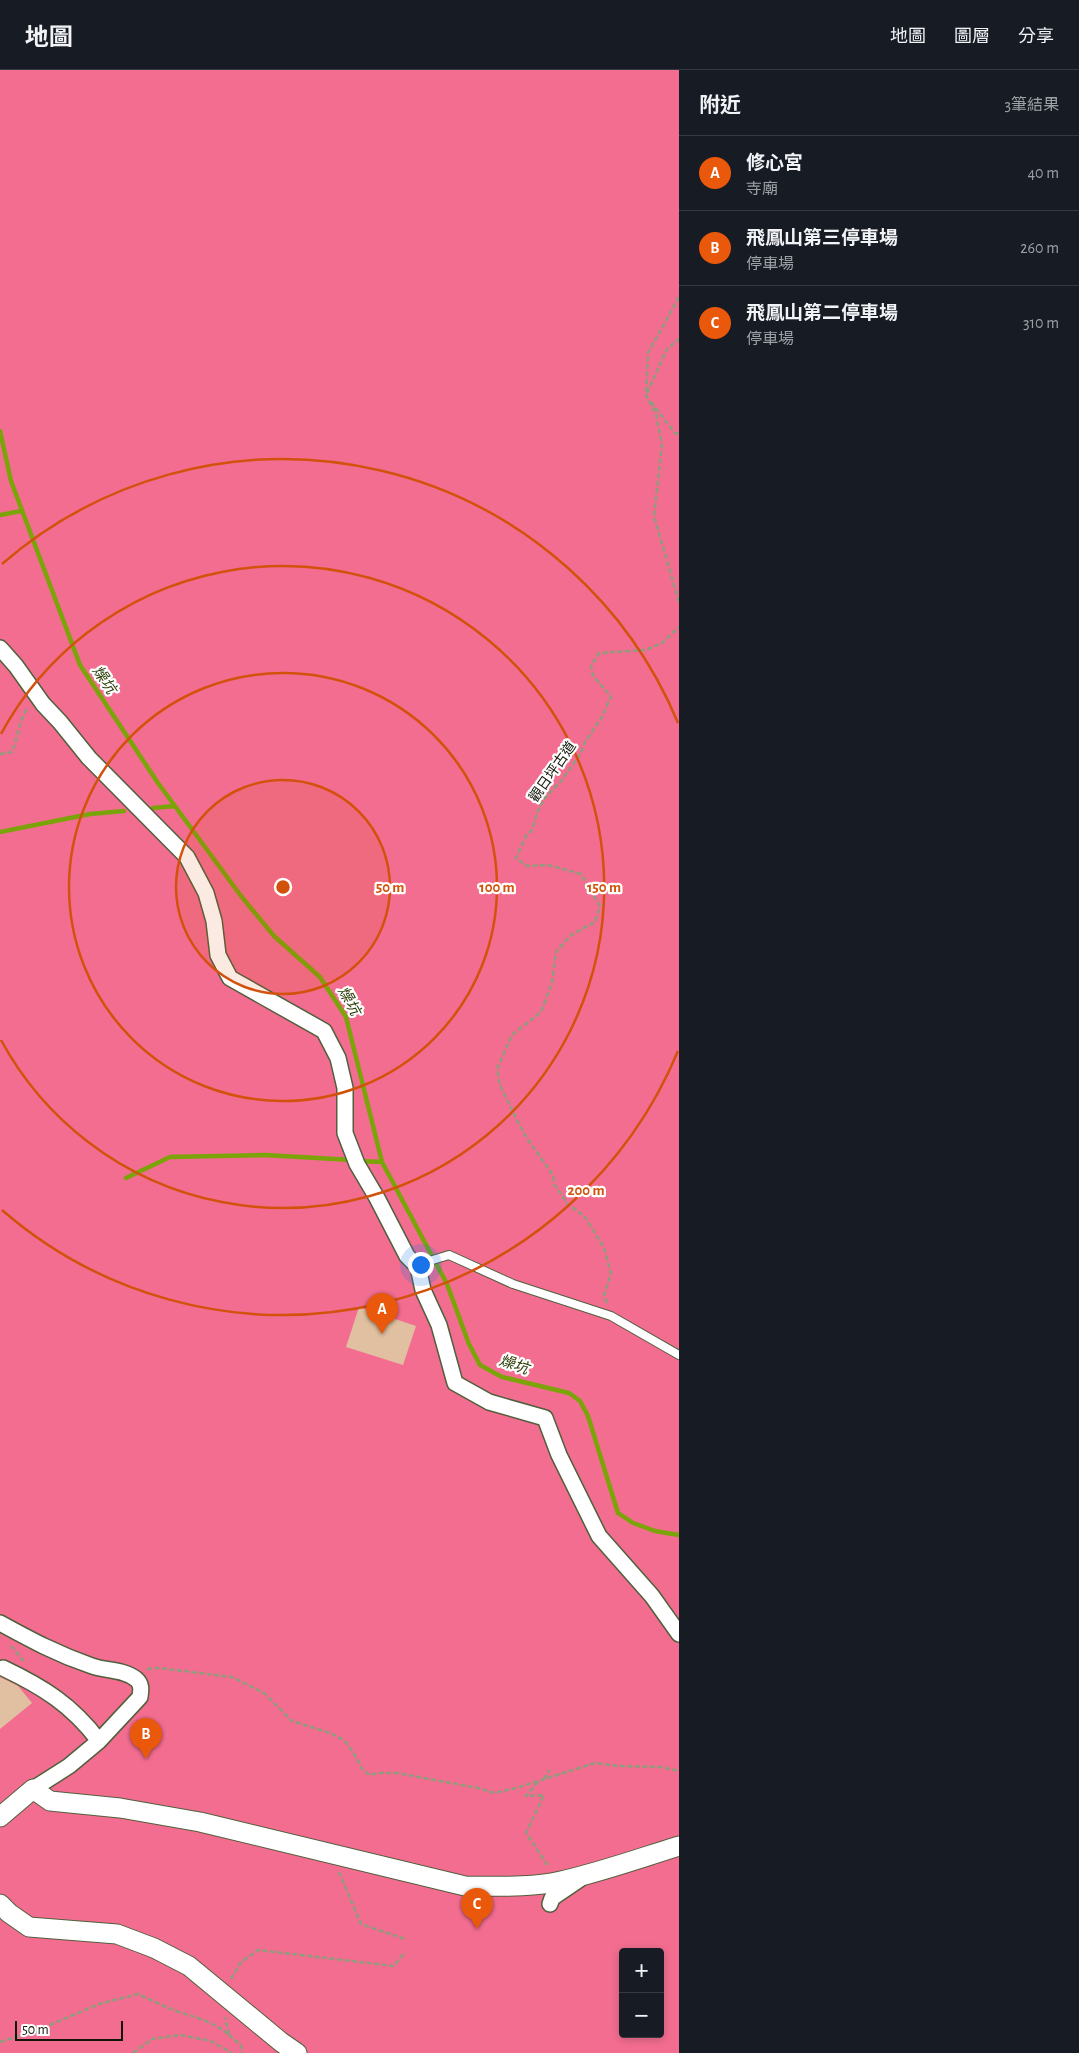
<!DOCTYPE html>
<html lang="zh-TW">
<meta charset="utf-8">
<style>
body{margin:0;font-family:"Alegreya Sans","Noto Sans TC",sans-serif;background:#242831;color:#f1f3f6}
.controls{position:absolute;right:15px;bottom:15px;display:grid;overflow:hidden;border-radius:5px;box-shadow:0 2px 8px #0003}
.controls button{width:45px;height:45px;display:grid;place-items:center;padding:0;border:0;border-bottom:1px solid #363941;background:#171b24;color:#f1f3f6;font:25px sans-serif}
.scale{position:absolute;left:15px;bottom:12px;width:108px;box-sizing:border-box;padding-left:5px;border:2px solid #101608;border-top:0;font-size:14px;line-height:18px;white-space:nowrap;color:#101608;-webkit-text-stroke:4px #fff;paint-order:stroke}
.you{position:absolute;left:420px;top:1194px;width:18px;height:18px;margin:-12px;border:4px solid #fff;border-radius:50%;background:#1a73e8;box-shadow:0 0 0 8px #1a73e833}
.badge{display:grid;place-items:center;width:32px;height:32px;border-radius:50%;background:#ea580c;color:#fff;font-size:16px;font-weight:700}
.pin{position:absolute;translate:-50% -41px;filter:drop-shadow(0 1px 2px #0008)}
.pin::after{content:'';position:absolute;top:26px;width:18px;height:15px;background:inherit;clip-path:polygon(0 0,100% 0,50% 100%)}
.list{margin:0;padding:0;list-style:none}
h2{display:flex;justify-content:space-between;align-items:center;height:65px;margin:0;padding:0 20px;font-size:21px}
h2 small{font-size:16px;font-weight:400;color:#9ea1a6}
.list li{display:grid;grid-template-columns:32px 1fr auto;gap:15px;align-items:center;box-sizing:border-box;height:75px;padding:0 20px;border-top:1px solid #363941}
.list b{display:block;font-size:19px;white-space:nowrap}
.list p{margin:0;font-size:16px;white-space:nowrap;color:#9ea1a6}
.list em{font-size:16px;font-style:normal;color:#9ea1a6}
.map{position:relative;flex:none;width:679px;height:1983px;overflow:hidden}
header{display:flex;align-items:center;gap:30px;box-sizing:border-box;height:70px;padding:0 25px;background:#171b24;border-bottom:1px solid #363941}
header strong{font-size:24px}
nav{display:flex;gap:28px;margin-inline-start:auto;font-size:18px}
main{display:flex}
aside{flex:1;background:#171b24}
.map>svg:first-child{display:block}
.forest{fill:#f36d90;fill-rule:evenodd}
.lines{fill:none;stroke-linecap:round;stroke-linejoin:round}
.stream{stroke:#7aa408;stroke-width:4.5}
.building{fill:#e1c0a1}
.service-casing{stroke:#515f3c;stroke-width:10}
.minor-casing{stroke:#515f3c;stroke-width:18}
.tertiary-casing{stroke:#515f3c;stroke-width:21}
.path{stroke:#8f9c7d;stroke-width:2.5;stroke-dasharray:5 2.5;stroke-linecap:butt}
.service{stroke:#fff;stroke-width:8}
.minor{stroke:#fff;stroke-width:15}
.tertiary{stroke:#fff;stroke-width:19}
.ring{fill:none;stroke:#d2520c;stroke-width:2.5}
.labels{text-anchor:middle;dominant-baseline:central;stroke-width:4.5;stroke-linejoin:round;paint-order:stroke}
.street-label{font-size:14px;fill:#101608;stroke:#fff}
.water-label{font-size:15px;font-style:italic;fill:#293a03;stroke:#fff}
.centre{fill:#d2520c;stroke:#fff;stroke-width:2.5}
.ring-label{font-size:15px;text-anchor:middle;font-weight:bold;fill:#d2520c;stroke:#fff;stroke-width:4.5;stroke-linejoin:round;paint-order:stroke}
</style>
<header>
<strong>地圖</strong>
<nav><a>地圖</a><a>圖層</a><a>分享</a></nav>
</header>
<main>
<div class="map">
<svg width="679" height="1983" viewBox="0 0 679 1983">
<rect width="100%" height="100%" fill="#d5e6be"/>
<path class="forest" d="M0,0H679V1983H0ZM623,1882H660V1964H623Z"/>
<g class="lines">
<path class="stream" d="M0,361L11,411L80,595L158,713L241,826L274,866L320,907L346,947L382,1092L447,1214L469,1274L480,1295L502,1307L569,1323L580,1331L588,1346L618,1443L633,1453L655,1461L679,1465
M0,445L21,441
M153,738L175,736
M0,762L90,744L124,741
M360,1091L382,1092
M126,1108L170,1087L265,1085L352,1090"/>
</g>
<path class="building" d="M359,1237L416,1256L403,1295L346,1277Z
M0,1607L18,1616L32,1633L0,1659Z"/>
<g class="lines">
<g class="service-casing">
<path id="service" d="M418,1197L426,1192L449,1185L513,1214L611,1246L679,1285"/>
</g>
<g class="minor-casing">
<path id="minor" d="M0,578L16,596L43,634L60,652L89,688L187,787L206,823L214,851L218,885L230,908L324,961L338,988L345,1018V1063L357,1094L377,1128L407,1186L418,1197L423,1220L439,1255L455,1313L489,1332L545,1348L559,1385L599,1466L652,1526L679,1564
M0,1553C31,1570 57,1584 92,1596C106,1601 123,1599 136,1609C142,1614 141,1620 140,1627L99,1671L69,1696L33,1719
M3,1598C43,1617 72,1635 99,1671
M550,1834L552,1828L580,1809"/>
</g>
<g class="tertiary-casing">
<path id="tertiary" d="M0,1747L33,1719L50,1731L120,1738L200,1752L465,1816C496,1816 530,1818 561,1811C601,1802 640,1788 679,1776
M0,1834L9,1843L29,1857L117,1864L154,1878L189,1896L281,1972L297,1983"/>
</g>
<path class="path" d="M679,227L648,283L646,325L656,344L662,375L654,446L679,532
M647,323L667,279L679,269
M651,332L675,363L679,364
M0,684L12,682C18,667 19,650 28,637
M607,1233L604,1225L611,1204L604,1178L585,1147L567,1133L554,1114L553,1105L528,1070L519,1054L500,1015L497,999L512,965L541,942L552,913L556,882L571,865L595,852L600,836L581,804L548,795L527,796L516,788L526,766L532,760L537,743L544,729L561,711L581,683L585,672L602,647L611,626L593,606L591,596L599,583L646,580L662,573L679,557
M11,1576L24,1591
M147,1599L159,1598L232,1607L264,1623L292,1651L330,1663L344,1670L353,1682L363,1700L370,1705L378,1703H397L478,1718L495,1723L516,1718L595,1693L618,1696L661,1697L679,1701
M544,1709L550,1700
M538,1712L526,1726L544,1725L526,1763L549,1797
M339,1802L361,1854L405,1869
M231,1909L241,1892L258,1880L394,1896L405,1882
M229,1965L241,1975L242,1983
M0,1972L38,1960L99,1934L138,1924C151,1930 165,1937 179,1942C198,1948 214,1952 229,1965L225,1947
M133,1983L152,1969L180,1965L211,1971L232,1983"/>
<use href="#service" class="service"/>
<use href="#minor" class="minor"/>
<use href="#tertiary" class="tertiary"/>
</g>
<circle cx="283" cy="817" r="107" fill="#d2520c" fill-opacity=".12"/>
<g class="ring">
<circle cx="283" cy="817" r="107"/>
<circle cx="283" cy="817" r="214"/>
<path d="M1 664A321 321 0 1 1 1 970"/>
<path d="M678 981A428 428 0 0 1 2 1140M2 494A428 428 0 0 1 678 653"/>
</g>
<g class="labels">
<g class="street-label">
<text transform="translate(553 702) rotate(-55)">觀日坪古道</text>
</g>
<g class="water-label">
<text transform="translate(104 610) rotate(56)">燥坑</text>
<text transform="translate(349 931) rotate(61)">燥坑</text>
<text transform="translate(514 1295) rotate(19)">燥坑</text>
</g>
</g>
<circle cx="283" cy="817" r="8" class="centre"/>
<g class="ring-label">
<text x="390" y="822">50 m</text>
<text x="497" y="822">100 m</text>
<text x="604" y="822">150 m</text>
<text x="586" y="1125">200 m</text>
</g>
</svg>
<div class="controls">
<button>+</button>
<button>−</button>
</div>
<div class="scale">50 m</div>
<div class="you"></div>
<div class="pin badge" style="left:382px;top:1264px">A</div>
<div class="pin badge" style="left:146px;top:1689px">B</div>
<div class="pin badge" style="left:477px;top:1859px">C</div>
</div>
<aside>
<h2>附近<small>3筆結果</small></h2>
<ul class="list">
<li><span class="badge">A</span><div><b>修心宮</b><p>寺廟</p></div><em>40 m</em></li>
<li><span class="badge">B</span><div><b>飛鳳山第三停車場</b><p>停車場</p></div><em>260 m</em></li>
<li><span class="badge">C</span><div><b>飛鳳山第二停車場</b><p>停車場</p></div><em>310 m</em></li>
</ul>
</aside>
</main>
